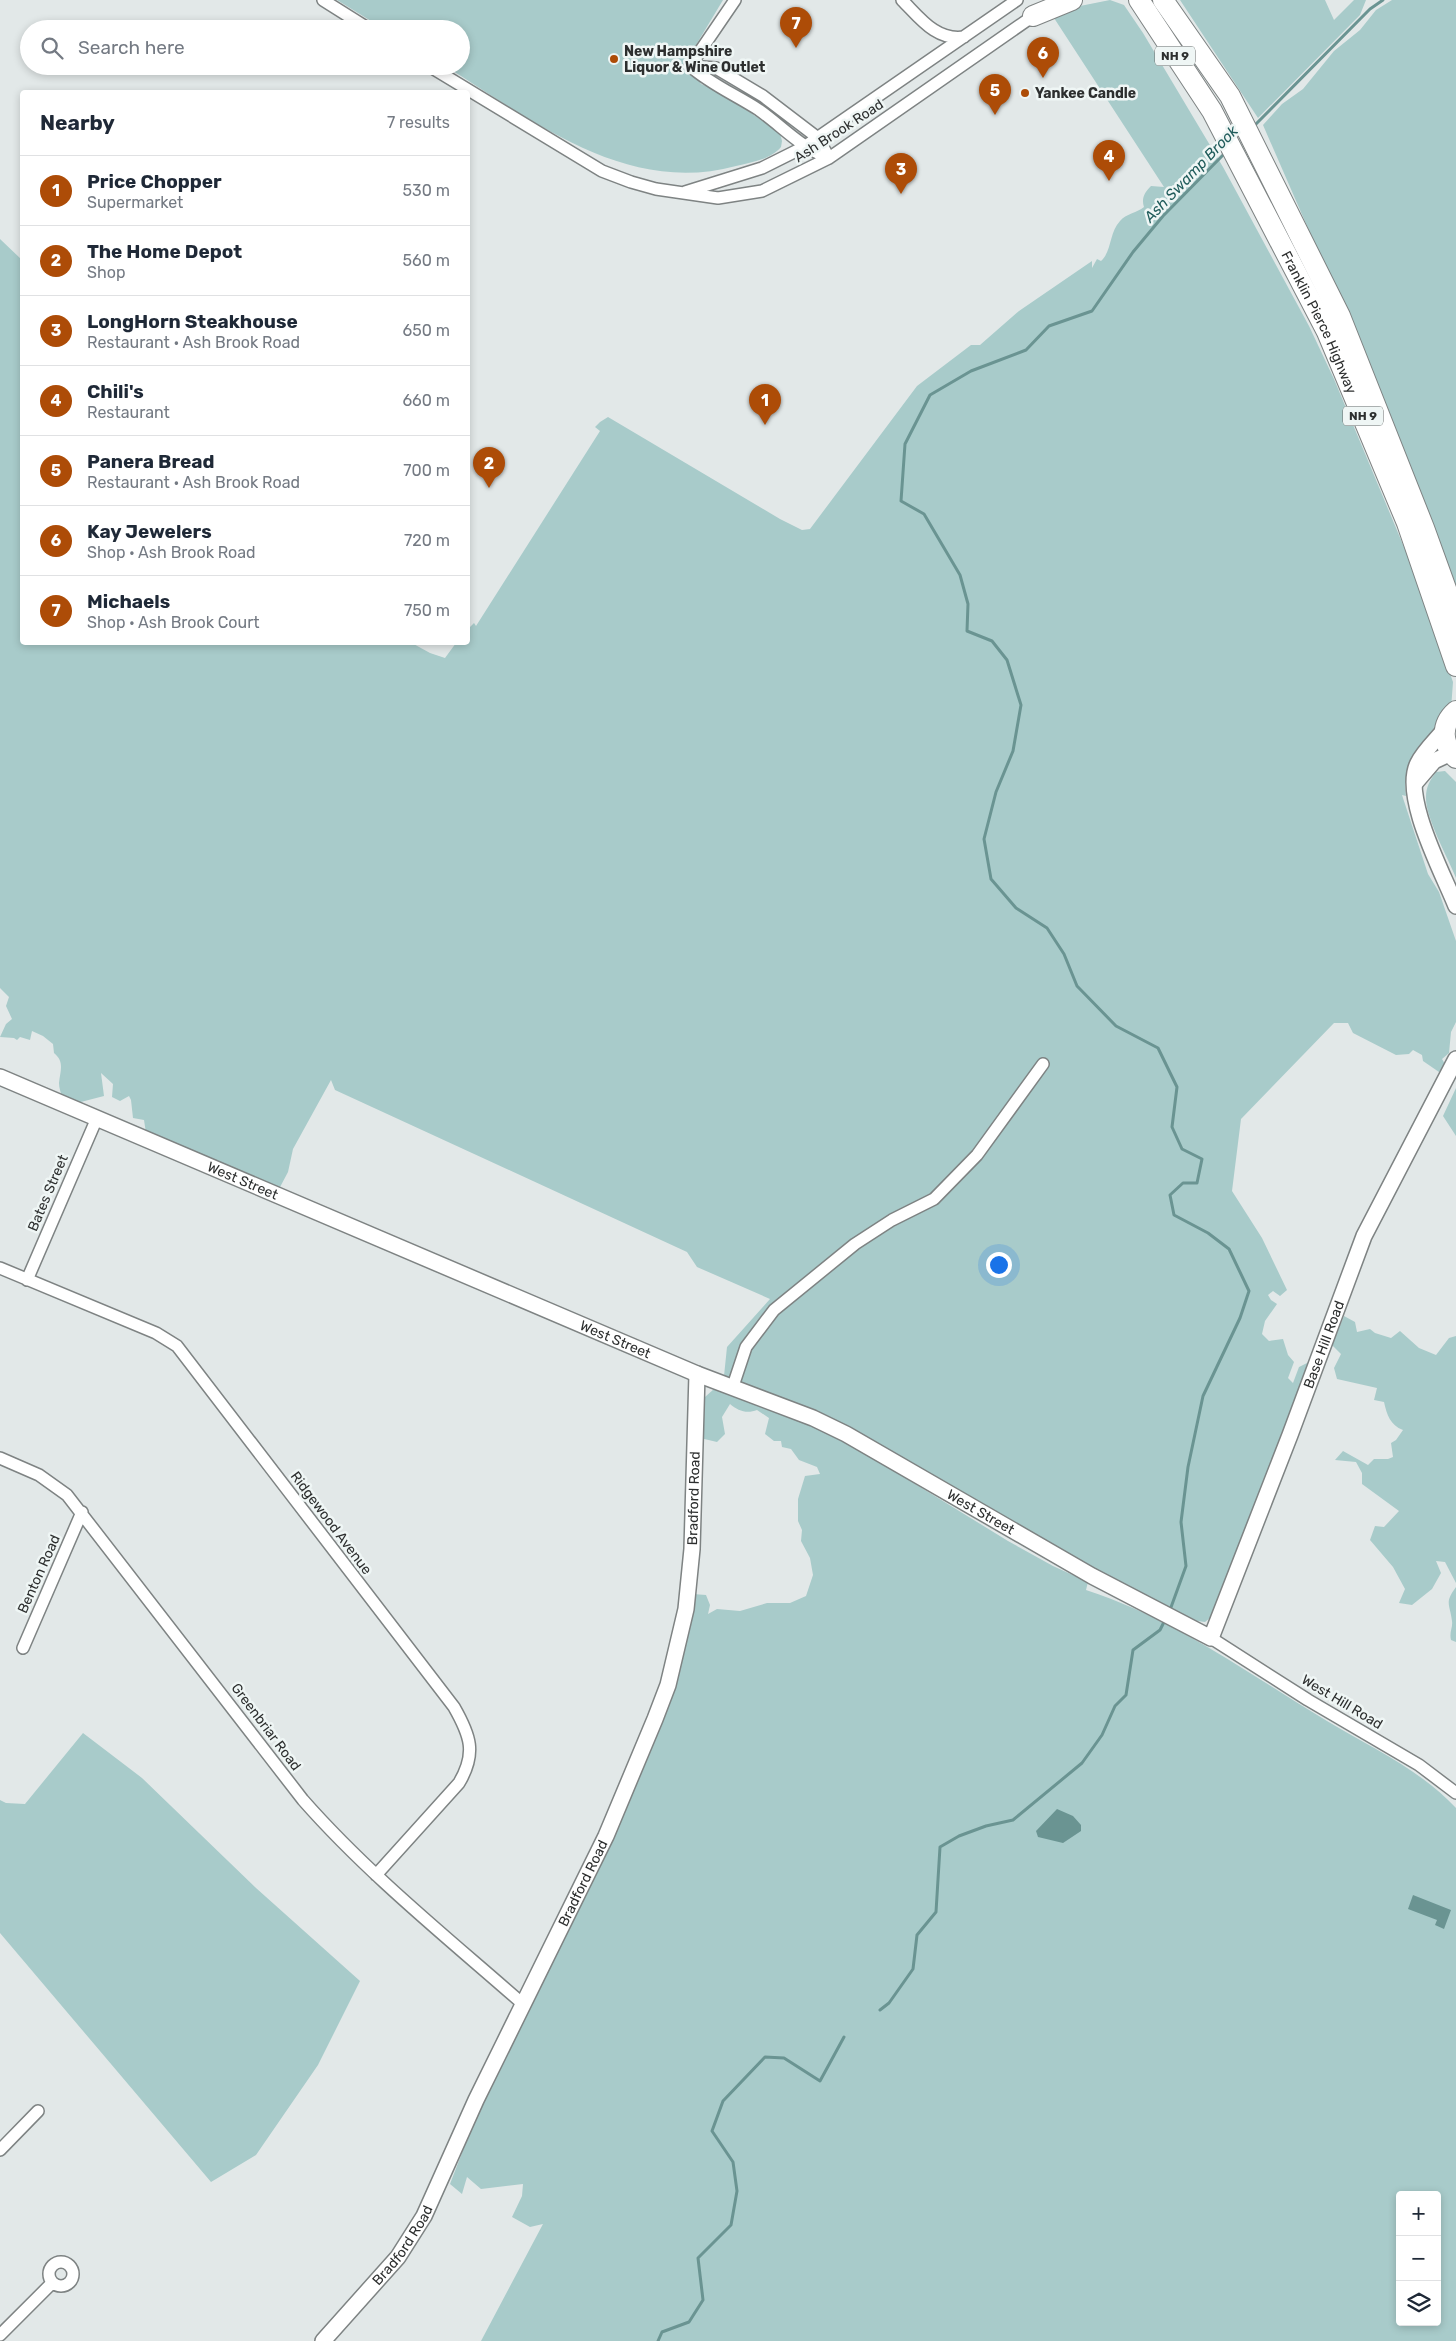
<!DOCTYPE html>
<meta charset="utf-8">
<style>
body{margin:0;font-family:Rubik,sans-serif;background:#f6f6f7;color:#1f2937}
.controls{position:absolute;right:15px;bottom:15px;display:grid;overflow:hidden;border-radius:5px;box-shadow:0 2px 8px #0003}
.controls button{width:45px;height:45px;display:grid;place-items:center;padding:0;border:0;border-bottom:1px solid #e0e1e3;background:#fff;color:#1f2937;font:25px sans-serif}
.you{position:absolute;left:998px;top:1264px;width:18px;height:18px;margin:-12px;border:4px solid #fff;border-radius:50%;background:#1a73e8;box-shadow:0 0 0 8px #1a73e833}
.badge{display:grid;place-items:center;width:32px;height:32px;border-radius:50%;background:#ad4c07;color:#fff;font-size:16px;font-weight:700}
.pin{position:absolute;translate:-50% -41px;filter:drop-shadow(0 1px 2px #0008)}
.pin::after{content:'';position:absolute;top:26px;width:18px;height:15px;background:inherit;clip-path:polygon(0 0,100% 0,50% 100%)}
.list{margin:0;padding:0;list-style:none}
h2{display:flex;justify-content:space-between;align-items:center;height:65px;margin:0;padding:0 20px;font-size:21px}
h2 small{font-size:16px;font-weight:400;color:#747a83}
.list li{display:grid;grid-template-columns:32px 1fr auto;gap:15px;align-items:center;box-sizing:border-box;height:70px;padding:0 20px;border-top:1px solid #e0e1e3}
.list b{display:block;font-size:19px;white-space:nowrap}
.list p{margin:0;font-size:16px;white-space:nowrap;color:#747a83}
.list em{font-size:16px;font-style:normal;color:#747a83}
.icon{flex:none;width:28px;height:28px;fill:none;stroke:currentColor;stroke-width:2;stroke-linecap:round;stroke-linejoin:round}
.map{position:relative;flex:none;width:1456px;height:2341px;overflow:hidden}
.search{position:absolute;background:#fff;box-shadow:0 2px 8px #0003;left:20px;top:20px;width:450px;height:55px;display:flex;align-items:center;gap:12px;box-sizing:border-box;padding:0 18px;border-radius:28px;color:#747a83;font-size:19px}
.panel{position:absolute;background:#fff;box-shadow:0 2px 8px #0003;left:20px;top:90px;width:450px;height:555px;border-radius:5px}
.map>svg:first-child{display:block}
.green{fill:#a8cbca;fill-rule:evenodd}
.water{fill:#6a9492}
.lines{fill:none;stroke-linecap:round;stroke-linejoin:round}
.stream{stroke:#6a9492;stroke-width:3}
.street-casing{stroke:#7e8383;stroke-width:14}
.secondary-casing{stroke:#7e8383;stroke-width:18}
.highway-casing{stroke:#7e8383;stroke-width:22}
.street{stroke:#fff;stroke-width:11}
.secondary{stroke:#fff;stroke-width:15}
.highway{stroke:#fff;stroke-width:20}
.poi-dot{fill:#ad4c07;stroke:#eff6f5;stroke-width:2}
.labels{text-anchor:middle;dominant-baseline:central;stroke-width:5;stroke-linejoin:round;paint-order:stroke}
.shield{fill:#eff6f5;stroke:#676b6a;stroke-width:1}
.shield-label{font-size:12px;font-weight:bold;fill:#2d2f2f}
.poi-label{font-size:14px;font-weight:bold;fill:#2d2f2f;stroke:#eff6f5;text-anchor:start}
.street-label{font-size:14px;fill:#2d2f2f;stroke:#eff6f5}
.water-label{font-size:15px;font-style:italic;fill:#205c5b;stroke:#eff6f5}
</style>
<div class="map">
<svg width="1456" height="2341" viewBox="0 0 1456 2341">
<rect width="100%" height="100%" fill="#e2e8e8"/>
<path class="green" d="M337,0H723L693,50L688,54L690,66L701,84L722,93L780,133L782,141L781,147C770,160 751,162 736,166C626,196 532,120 445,66H461V29H384Z
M1110,0L1124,5L1143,33L1223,167L1309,326L1334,379L1416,576L1453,682L1451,709L1416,757L1405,784L1406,796L1402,795L1428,874L1439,892L1456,941V1022L1451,1032L1449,1053L1442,1059L1446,1066L1439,1072L1423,1061L1422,1055L1413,1050L1409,1054L1396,1055L1353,1033L1348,1023H1334L1241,1119L1232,1191L1262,1238L1287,1290L1280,1296L1273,1291L1268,1295L1271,1300L1277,1304L1265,1321L1262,1334L1269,1341L1283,1339L1288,1355L1294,1362L1288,1378L1293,1383L1299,1367L1311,1361L1215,1614L1205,1622L1190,1620L1029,1533L946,1482L894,1454L724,1376L727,1347L770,1299L697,1267L687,1252L335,1090L331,1080L293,1149L288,1172L279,1189L251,1180L245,1172L205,1160L146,1133L144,1120L133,1118L131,1100L129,1096L120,1101L112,1097L113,1084L101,1073L104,1096L73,1104L63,1099C61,1094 59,1088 59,1083C60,1071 65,1062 54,1053L53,1044L43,1036L32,1031L30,1040L20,1037L17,1040L14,1038L0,1037L6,1024L12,1019L6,1006L9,997L0,988V239L22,260V642H410L430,653L445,658L456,643L468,642V629L474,623L476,626L600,431L595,427L600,422L608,417L780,519L802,530L810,529L917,386L971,345H980L1019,311L1092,261V268L1097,259L1101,261C1112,251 1109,233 1120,221C1127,213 1137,213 1144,207C1141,198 1145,192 1151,186L1164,187L1054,18L1080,6Z
M1180,0H1325L1334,20L1354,0H1366L1360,15L1258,118Z
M1392,0H1456V595L1396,429L1339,295L1327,272L1263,125L1282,104L1303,89L1334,51L1360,30L1376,10Z
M1445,771L1456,782V878C1448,858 1425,817 1426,797C1426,787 1430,780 1436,772Z
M1456,1088V1136L1443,1116Z
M1344,1316L1355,1322L1357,1332L1370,1329L1375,1333L1391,1338L1400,1331L1419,1348L1436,1355L1449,1338L1456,1336V1583L1445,1562L1436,1561L1441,1573L1432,1589L1412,1605L1399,1603L1405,1589L1393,1567L1370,1540L1375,1526L1384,1527L1399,1511L1362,1484V1473L1356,1462L1335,1460L1343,1451L1368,1465L1374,1459H1388L1393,1457L1391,1443L1396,1440L1403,1430C1390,1425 1387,1415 1384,1402L1374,1400L1377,1388L1337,1379L1334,1368L1341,1354L1332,1345Z
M714,1389L740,1395L816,1423L1008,1541L1053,1566L1088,1582L1086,1590C1173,1618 1249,1674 1327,1721C1370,1747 1421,1770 1456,1808V2341H481L543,2224L530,2227L512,2217L522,2196L523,2184L481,2189L467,2177L462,2194L450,2184L485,2093L543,1973L561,1946L611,1842L693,1594L706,1595L710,1605L708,1614L717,1609L740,1611L767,1603H790L806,1596L813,1575L810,1558L801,1541L802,1530L798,1521V1499L805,1476L820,1474L817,1467L799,1460L791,1449L782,1447L781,1441H774L765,1434L769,1418L757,1410C747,1414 738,1411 730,1404L722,1417L725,1434L717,1442L700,1438L705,1397ZM1400,2195H1437V2322H1400Z
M1456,1587V1642L1451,1640C1449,1632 1453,1628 1452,1621C1450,1604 1444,1603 1456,1587Z
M83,1733L142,1778L256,1888L360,1981L318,2065L256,2155L211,2182L0,1933V1800L6,1803L25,1804Z"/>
<path class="water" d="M1057,1809L1073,1816L1081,1825V1831L1063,1843L1038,1837L1036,1831Z
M1413,1895L1451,1910L1444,1929L1435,1925L1437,1920L1408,1909Z"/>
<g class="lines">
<path class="stream" d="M1253,127L1370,9L1383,0
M1170,1610L1186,1566L1181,1522L1188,1467L1203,1396L1240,1318L1249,1291L1229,1249L1208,1233L1174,1215L1170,1195L1183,1183H1197L1202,1159L1182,1149L1172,1127L1177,1087L1158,1048L1116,1026L1077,986L1064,954L1047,928L1016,908L991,879L984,839L996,792L1013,751L1021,705L1007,660L992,641L967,631L968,604L960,575L924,514L901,501L905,444L930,395L971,371L1026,350L1049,326L1092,311L1133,252L1163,216L1226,152
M880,2010L889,2003L913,1969L917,1935L936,1912L940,1847L959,1836L986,1826L1013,1820L1082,1763L1102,1735L1115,1706L1126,1695L1133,1650L1160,1630L1166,1618
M658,2341L662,2332L689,2322L703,2300L698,2258L731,2225L737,2191L733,2162L712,2131L723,2101L765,2057L784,2058L820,2081L844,2037"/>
<g class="street-casing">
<path id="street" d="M323,0L369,29
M902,0C920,18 936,41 964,37
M429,66L602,171L631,182L656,189L718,198L762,191L829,158L1036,14
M690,66L716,68L763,96L818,138L829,158
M690,66C710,84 736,95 759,110C783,127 801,148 829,158
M690,66L735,0
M685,192L762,168L804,147L1017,0
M0,1268L156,1333L177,1346L454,1707C470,1735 477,1753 459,1783L376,1875
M27,1280L97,1118
M733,1386L746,1347L774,1310L855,1244L892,1220L934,1199L977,1155L1043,1064
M0,1458L39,1475L67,1495L303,1800C369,1875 449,1939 524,2005
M1211,1638L1308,1700L1419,1765L1456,1793
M23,1648L82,1512
M0,2150L38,2111
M49 2274a12 12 0 1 1 24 0a12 12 0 1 1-24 0Z
M0,2335L52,2283"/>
</g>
<g class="secondary-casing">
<g id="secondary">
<path d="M1445,729C1436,740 1424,751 1418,763C1401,796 1443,873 1456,906"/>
<path d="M1416,782L1434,761L1451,753"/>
<path id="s1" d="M0,1077L697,1374L813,1418L846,1434L1092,1576L1211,1638L1290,1435L1364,1236L1456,1059"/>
<path id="s2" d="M323,2341L398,2257L424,2216L476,2100L606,1836L655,1719L668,1685L686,1609L692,1549L697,1374"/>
</g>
</g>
<g class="highway-casing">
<g id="highway">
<path id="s3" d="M1139,0L1212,111L1327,332L1407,523L1456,666"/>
<path d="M1163,0L1230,96L1340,316L1424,528L1449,597L1456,627"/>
<path d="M1033,16L1072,0"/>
<path d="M1456,711C1440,725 1442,744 1456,758"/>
</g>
</g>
<use href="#street" class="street"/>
<use href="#secondary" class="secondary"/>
<use href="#highway" class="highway"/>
</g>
<g class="poi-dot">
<circle cx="614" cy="59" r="5"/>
<circle cx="1025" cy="93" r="5"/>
</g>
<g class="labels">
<g class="shield">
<rect x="1155" y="46.5" width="40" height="19" rx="4"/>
<rect x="1343" y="406.5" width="40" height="19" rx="4"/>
</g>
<g class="shield-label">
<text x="1175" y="56">NH 9</text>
<text x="1363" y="416">NH 9</text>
</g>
<g class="poi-label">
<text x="624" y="51">New Hampshire<tspan x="624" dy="16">Liquor &amp; Wine Outlet</tspan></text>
<text x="1035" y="93">Yankee Candle</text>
</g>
<g class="street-label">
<text transform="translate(839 131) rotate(-33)">Ash Brook Road</text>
<text stroke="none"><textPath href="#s3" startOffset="370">Franklin Pierce Highway</textPath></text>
<text stroke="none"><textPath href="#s1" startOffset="264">West Street</textPath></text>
<text transform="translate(48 1193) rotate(-67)">Bates Street</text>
<text stroke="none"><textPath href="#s1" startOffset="669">West Street</textPath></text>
<text stroke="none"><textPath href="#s1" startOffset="1651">Base Hill Road</textPath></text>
<text stroke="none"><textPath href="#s2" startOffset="935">Bradford Road</textPath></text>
<text stroke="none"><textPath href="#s1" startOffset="1074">West Street</textPath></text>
<text transform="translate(331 1523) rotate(53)">Ridgewood Avenue</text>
<text transform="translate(39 1574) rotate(-66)">Benton Road</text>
<text transform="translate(1342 1702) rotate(31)">West Hill Road</text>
<text transform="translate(266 1727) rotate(53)">Greenbriar Road</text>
<text stroke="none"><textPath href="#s2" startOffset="530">Bradford Road</textPath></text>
<text stroke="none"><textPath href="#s2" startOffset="125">Bradford Road</textPath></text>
</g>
<g class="water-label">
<text transform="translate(1191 174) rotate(-46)">Ash Swamp Brook</text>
</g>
</g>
</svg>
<div class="controls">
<button>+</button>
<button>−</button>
<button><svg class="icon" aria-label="layers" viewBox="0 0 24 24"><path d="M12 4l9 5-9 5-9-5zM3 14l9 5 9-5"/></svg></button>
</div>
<div class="you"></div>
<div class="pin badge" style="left:765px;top:425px">1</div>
<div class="pin badge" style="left:489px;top:488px">2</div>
<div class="pin badge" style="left:901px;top:194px">3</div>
<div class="pin badge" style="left:1109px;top:181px">4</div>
<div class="pin badge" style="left:995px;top:115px">5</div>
<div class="pin badge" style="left:1043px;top:78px">6</div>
<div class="pin badge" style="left:796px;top:48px">7</div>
<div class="search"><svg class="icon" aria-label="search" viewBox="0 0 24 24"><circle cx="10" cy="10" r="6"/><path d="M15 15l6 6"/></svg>Search here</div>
<section class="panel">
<h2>Nearby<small>7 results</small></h2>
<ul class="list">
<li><span class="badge">1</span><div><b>Price Chopper</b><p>Supermarket</p></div><em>530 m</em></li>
<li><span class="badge">2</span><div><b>The Home Depot</b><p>Shop</p></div><em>560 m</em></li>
<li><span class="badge">3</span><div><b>LongHorn Steakhouse</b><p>Restaurant · Ash Brook Road</p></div><em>650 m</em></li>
<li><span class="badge">4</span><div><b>Chili's</b><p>Restaurant</p></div><em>660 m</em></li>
<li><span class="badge">5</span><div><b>Panera Bread</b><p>Restaurant · Ash Brook Road</p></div><em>700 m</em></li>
<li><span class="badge">6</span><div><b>Kay Jewelers</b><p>Shop · Ash Brook Road</p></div><em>720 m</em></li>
<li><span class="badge">7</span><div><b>Michaels</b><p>Shop · Ash Brook Court</p></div><em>750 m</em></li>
</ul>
</section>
</div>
